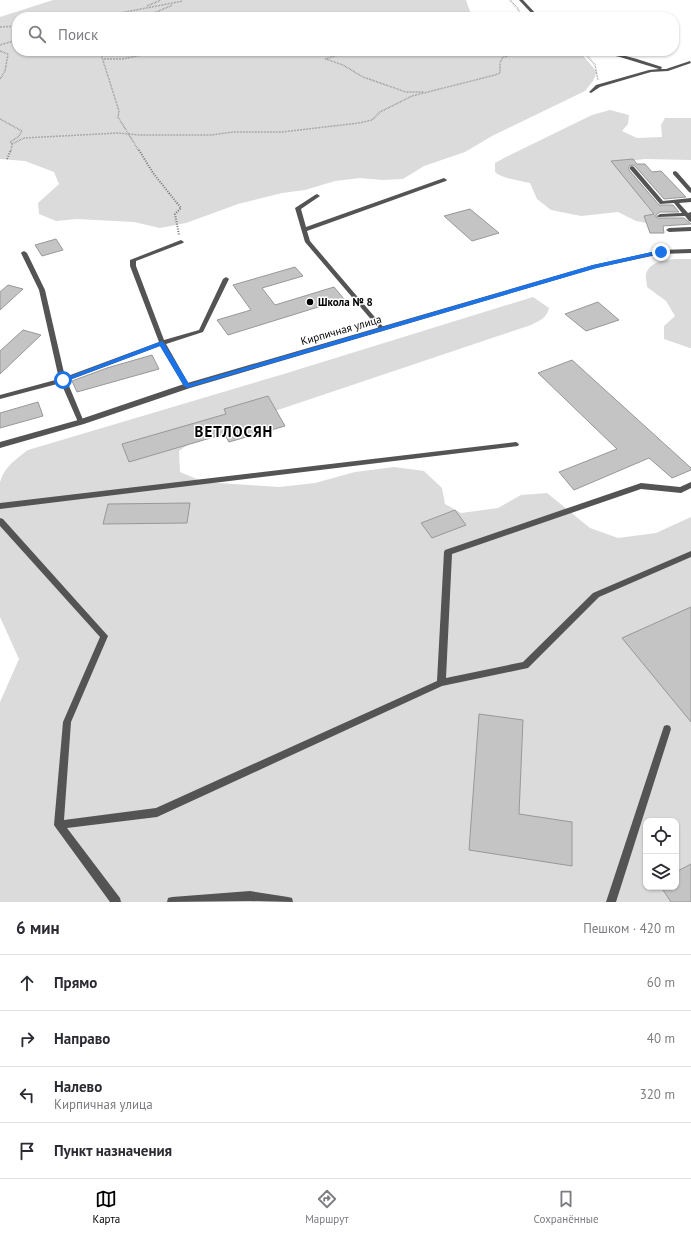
<!DOCTYPE html>
<html lang="ru">
<meta charset="utf-8">
<style>
body{margin:0;font-family:"PT Sans",sans-serif;background:#f7f7f7;color:#2b2b33}
.controls{position:absolute;right:12px;bottom:12px;display:grid;overflow:hidden;border-radius:8px;box-shadow:0 1px 3px #0004}
.controls button{width:36px;height:36px;display:grid;place-items:center;padding:0;border:0;border-bottom:1px solid #e1e1e2;background:#fff;color:#2b2b33;font:20px sans-serif}
.stop{position:absolute;width:12px;height:12px;margin:-9px;border:3px solid #1a73e8;border-radius:50%;background:#fff}
.stop.end{background:#1a73e8;border-color:#fff;box-shadow:0 1px 4px #0008}
.list{margin:0;padding:0;list-style:none}
h2{display:flex;justify-content:space-between;align-items:center;height:52px;margin:0;padding:0 16px;font-size:17px}
h2 small{font-size:13px;font-weight:400;color:#7c7c81}
.list li{display:grid;grid-template-columns:26px 1fr auto;gap:12px;align-items:center;box-sizing:border-box;height:56px;padding:0 16px;border-top:1px solid #e1e1e2}
.list b{display:block;font-size:15px;white-space:nowrap}
.list p{margin:0;font-size:13px;white-space:nowrap;color:#7c7c81}
.list em{font-size:13px;font-style:normal;color:#7c7c81}
.icon{flex:none;width:22px;height:22px;fill:none;stroke:currentColor;stroke-width:2;stroke-linecap:round;stroke-linejoin:round}
.map{position:relative;flex:none;width:691px;height:902px;overflow:hidden}
.search{position:absolute;background:#fff;box-shadow:0 1px 3px #0004;left:12px;right:12px;top:12px;height:44px;display:flex;align-items:center;gap:10px;box-sizing:border-box;padding:0 14px;border-radius:16px;color:#7c7c81;font-size:15px}
.sheet{height:276px;background:#fff}
nav{display:flex;justify-content:space-around;align-items:center;box-sizing:border-box;height:56px;border-top:1px solid #e1e1e2;background:#fff;font-size:11px;color:#7c7c81}
nav a{display:grid;justify-items:center;gap:2px}
nav .on{color:#000}
.map>svg:first-child{display:block}
.green{fill:#dbdbdb;fill-rule:evenodd}
.building{fill:#c4c4c4;stroke:#989898}
.lines{fill:none;stroke-linecap:round;stroke-linejoin:round}
.path-far1{stroke:#767676;stroke-width:1.5;stroke-dasharray:0.5 1;stroke-linecap:butt}
.path{stroke:#767676;stroke-width:2;stroke-dasharray:1 1.5;stroke-linecap:butt}
.service{fill:#545454;fill-rule:evenodd}
.minor{fill:#545454;fill-rule:evenodd}
.route{fill:#1a73e8}
.poi-dot{fill:#000;stroke:#fff;stroke-width:1.5}
.labels{text-anchor:middle;dominant-baseline:central;stroke-width:3;stroke-linejoin:round;paint-order:stroke}
.poi-label{font-size:11px;font-weight:bold;fill:#000;stroke:#fff;text-anchor:start}
.street-label{font-size:11px;fill:#000;stroke:#fff}
.district-label{font-size:15px;font-weight:bold;letter-spacing:1px;fill:#000;stroke:#fff}
</style>
<div class="map">
<svg width="691" height="902" viewBox="0 0 691 902">
<rect width="100%" height="100%" fill="#fff"/>
<path class="green" d="M53,0H466L472,17H17V51H579L597,72L593,81L585,91L492,136L465,152L424,166L403,179L382,180L360,178L335,181L305,190L282,193L238,204L186,223L160,228L134,222L77,219L56,221L39,214L38,203L59,184L54,172L25,161L0,159V17Z
M610,110L629,115L628,124L622,131L637,138L662,137L661,125L665,118H691V160L645,159L627,161L622,167L647,206L658,218L647,223L636,221L618,212L581,216L551,210L537,199L530,183C519,180 503,179 495,172V163L506,157L592,115Z
M691,259V348H690L664,339V326L675,316L666,301L647,287C647,283 645,277 646,274C651,257 677,259 691,259Z
M533,297L549,308C547,318 539,321 531,325L200,436L179,451L180,472L204,482L279,487L315,483L355,472L394,467L424,471L442,488L445,504L461,513L498,508L521,495L547,493L590,528L618,538L656,533L691,517V902H0V702L19,659L0,617V482C4,467 16,459 28,450L287,373ZM646,821H676V887H646Z"/>
<path class="building" d="M633,159L637,164H645L652,172L661,171L686,197L664,199L635,166L633,165L629,166V170L659,205H673L679,212H660L656,215V217L658,218H684L691,224L663,226L664,233H650L644,216L654,214L611,161Z
M470,209L499,233L472,241L444,216Z
M56,239L63,250L42,256L35,245Z
M295,267L303,276L262,288L275,305L334,287L344,299L228,335L217,320L251,310L233,285Z
M8,285L23,289L0,310V292Z
M598,302L619,320L586,331L565,314Z
M23,330L41,335L0,374V351Z
M152,355L159,369L77,392L72,381L107,368Z
M572,360L691,468V470L672,478L649,458L574,490L559,472L617,449L538,373Z
M268,396L285,426L229,442L224,434L129,462L122,444L226,414L224,409Z
M38,402L43,416L0,428V413Z
M190,503L187,523L103,524L108,504Z
M455,510L466,525L432,538L421,523Z
M691,607V722L622,638Z
M479,714L523,720L519,814L572,822V866L469,850Z
M691,864V902H671L661,887H676V872Z"/>
<g class="lines">
<path class="path-far1" d="M510,0L518,9L521,17
M147,6L161,0
M99,17L183,1
M144,17L173,5
M0,27L17,26
M13,41L17,35
M0,45L17,40
M0,51L8,54L5,71L0,79
M100,51L119,111L118,117L139,151
M349,51L326,59L343,65L363,77L406,92H424
M583,51L595,65L598,80
M104,59H123L160,51
M0,119L22,131L18,137L10,142L12,144L24,138L118,133L139,135H211L233,132H282L359,123L372,120L380,112L412,96L495,75L500,73V63L502,58L520,51
M11,151L12,144"/>
<path class="path" d="M139,150L153,173L181,208L175,214L179,235
M7,159L11,150"/>
<path class="service" d="M519,0H523L539,17H535Z
M593,51C616,51 639,60 662,67L661,69H666L690,61L691,63L668,71L651,72L600,87L591,93L589,92L596,85L649,70L659,69L620,57Z
M632,166L634,167L663,201L691,198V202L679,203L688,213L691,212V222L689,221L685,216L658,217L657,216L660,214L682,213L674,203L660,204L630,169V167Z
M675,171L677,172L691,188V193L689,192L673,174V172Z
M444,178L447,180L446,181L307,231L310,241L385,329L384,330H380L305,242L295,208L315,195L317,194L320,196L301,209L306,227Z
M691,227V231L669,232L666,230L669,228Z
M181,240L184,242L183,243L136,261V266L164,340L199,330L223,279L226,277L229,279L203,332L166,344L190,386L189,388H185L160,346L67,381L84,422L83,424H79L78,422L61,383L0,399V395L59,379L39,290L21,253L22,252L24,251L27,253L45,290L65,377L159,342L130,266V260Z
M516,442L519,444L518,446L0,509V503Z
M691,482V488L681,493L641,489L452,554L446,678L523,662L593,593L691,551V557L599,597L528,668L442,686L157,817L67,828L120,898L121,902H110L56,828L54,825L63,722L100,637L0,526V518L3,519L108,636L71,722L64,820L156,808L437,681L444,552L445,550L641,483L680,487Z
M667,725L670,726L671,729L616,902H606L663,729L664,726Z
M250,891L288,897L292,898L293,902L250,901L167,902L168,898L172,897Z"/>
<path class="minor" d="M691,249V253L661,254L596,268L190,388L84,424L0,448V442L78,420L184,384L593,265L661,250Z"/>
</g>
<path class="route" d="M661,250L664,252L663,253L597,268L187,388L184,386L160,346L66,381L60,380L162,341L164,343L189,384L593,265Z"/>
<circle class="poi-dot" cx="310" cy="302" r="4"/>
<g class="labels">
<g class="poi-label">
<text x="318" y="302">Школа № 8</text>
</g>
<g class="street-label">
<text transform="translate(341 330) rotate(-16)">Кирпичная улица</text>
</g>
<g class="district-label">
<text x="234" y="431">ВЕТЛОСЯН</text>
</g>
</g>
</svg>
<div class="controls">
<button><svg class="icon" aria-label="locate" viewBox="0 0 24 24"><circle cx="12" cy="12" r="6"/><path d="M12 2v4M12 18v4M2 12h4M18 12h4"/></svg></button>
<button><svg class="icon" aria-label="layers" viewBox="0 0 24 24"><path d="M12 4l9 5-9 5-9-5zM3 14l9 5 9-5"/></svg></button>
</div>
<div class="stop" style="left:63px;top:380px"></div>
<div class="stop end" style="left:661px;top:252px"></div>
<div class="search"><svg class="icon" aria-label="search" viewBox="0 0 24 24"><circle cx="10" cy="10" r="6"/><path d="M15 15l6 6"/></svg>Поиск</div>
</div>
<section class="sheet">
<h2>6 мин<small>Пешком · 420 m</small></h2>
<ul class="list">
<li><svg class="icon" aria-label="ahead" viewBox="0 0 24 24"><path d="M12 20V5M6 11l6-6 6 6"/></svg><div><b>Прямо</b></div><em>60 m</em></li>
<li><svg class="icon" aria-label="right" viewBox="0 0 24 24"><path d="M7 20v-9h11M14 6l5 5-5 5"/></svg><div><b>Направо</b></div><em>40 m</em></li>
<li><svg class="icon" aria-label="left" viewBox="0 0 24 24"><path d="M17 20v-9H6M10 6l-5 5 5 5"/></svg><div><b>Налево</b><p>Кирпичная улица</p></div><em>320 m</em></li>
<li><svg class="icon" aria-label="arrive" viewBox="0 0 24 24"><path d="M6 21V4h12l-3 4 3 4H6"/></svg><div><b>Пункт назначения</b></div></li>
</ul>
</section>
<nav>
<a class="on"><svg class="icon" aria-label="map" viewBox="0 0 24 24"><path d="M3 6l6-2 6 2 6-2v14l-6 2-6-2-6 2zM9 4v14M15 6v14"/></svg>Карта</a>
<a><svg class="icon" aria-label="directions" viewBox="0 0 24 24"><path d="M12 3l9 9-9 9-9-9zM9 14v-3h6M13 9l2 2-2 2"/></svg>Маршрут</a>
<a><svg class="icon" aria-label="saved" viewBox="0 0 24 24"><path d="M7 4h10v16l-5-4-5 4z"/></svg>Сохранённые</a>
</nav>
